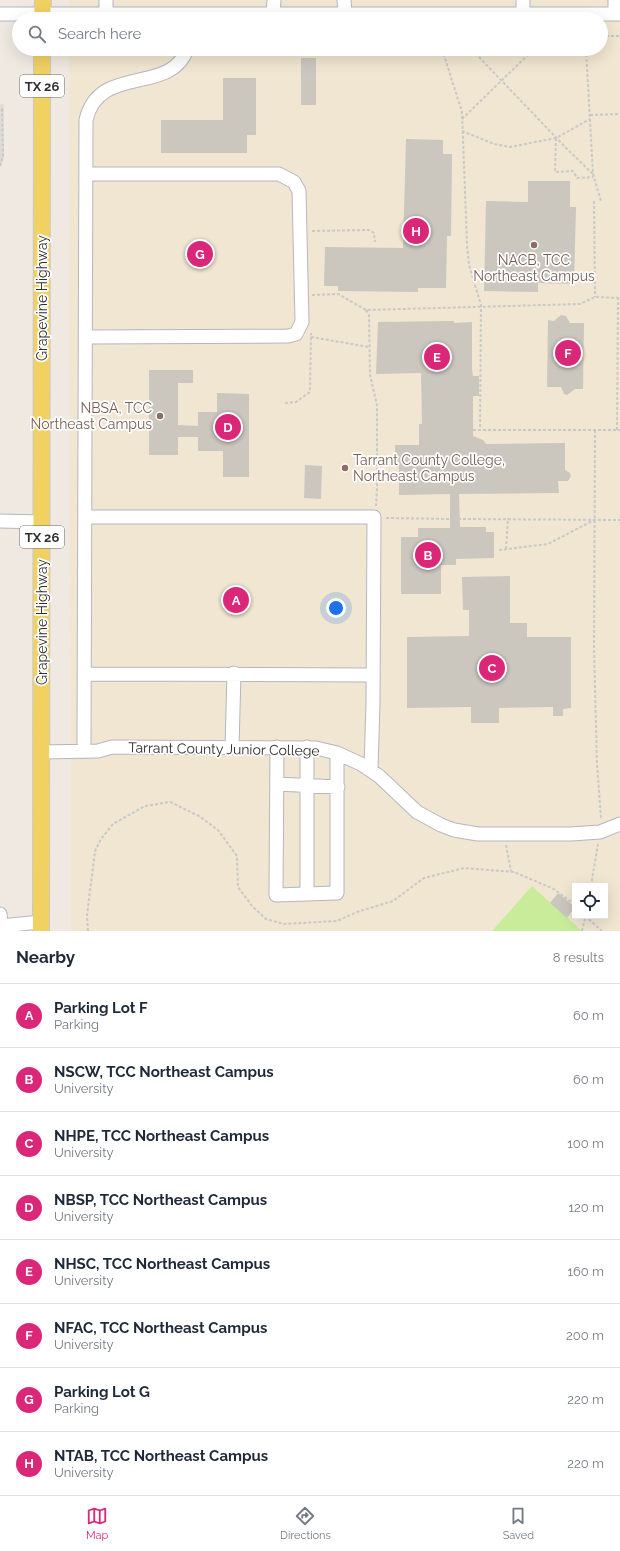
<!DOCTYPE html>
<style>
body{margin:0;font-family:Raleway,sans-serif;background:#f6f6f7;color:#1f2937}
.controls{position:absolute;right:12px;bottom:12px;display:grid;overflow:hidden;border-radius:0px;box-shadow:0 4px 16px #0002}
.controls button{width:36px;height:36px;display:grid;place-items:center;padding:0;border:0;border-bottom:1px solid #e0e1e3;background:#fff;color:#1f2937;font:20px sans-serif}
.you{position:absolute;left:336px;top:608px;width:14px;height:14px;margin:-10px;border:3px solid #fff;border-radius:50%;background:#1a73e8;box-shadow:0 0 0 6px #1a73e833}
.badge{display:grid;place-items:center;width:26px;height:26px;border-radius:50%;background:#db2777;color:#fff;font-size:13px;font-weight:700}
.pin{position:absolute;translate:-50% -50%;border:2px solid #fff;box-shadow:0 1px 4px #0006}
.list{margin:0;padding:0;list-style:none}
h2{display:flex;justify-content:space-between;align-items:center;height:52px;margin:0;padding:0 16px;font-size:17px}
h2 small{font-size:13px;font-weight:400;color:#747a83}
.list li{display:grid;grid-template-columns:26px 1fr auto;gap:12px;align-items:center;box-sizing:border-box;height:64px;padding:0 16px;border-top:1px solid #e0e1e3}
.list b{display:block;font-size:15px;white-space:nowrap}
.list p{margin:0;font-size:13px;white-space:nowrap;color:#747a83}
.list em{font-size:13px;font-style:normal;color:#747a83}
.icon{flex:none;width:22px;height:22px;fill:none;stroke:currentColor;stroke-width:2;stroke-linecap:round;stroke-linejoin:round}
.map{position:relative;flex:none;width:620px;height:931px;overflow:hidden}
.search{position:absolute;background:#fff;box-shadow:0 4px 16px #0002;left:12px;right:12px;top:12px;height:44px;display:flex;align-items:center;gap:10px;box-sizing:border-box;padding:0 14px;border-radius:22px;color:#747a83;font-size:15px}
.sheet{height:564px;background:#fff}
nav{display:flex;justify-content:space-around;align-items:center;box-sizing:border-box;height:56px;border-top:1px solid #e0e1e3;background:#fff;font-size:11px;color:#747a83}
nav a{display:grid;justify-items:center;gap:2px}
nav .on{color:#db2777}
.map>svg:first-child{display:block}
.education{fill:#f0e6d1;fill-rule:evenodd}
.pitch{fill:#c9ec9a}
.plaza{fill:#dfdcd8}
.building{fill:#cbc7bf}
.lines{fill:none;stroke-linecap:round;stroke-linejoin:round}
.minor-casing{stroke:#b4b7c1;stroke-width:15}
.major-casing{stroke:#c9c9c9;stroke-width:18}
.path{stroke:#c9c9c9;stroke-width:2;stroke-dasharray:3 2;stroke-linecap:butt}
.minor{stroke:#fff;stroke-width:13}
.major{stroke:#f2d163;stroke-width:16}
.path-bridge{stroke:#c9c9c9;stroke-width:2;stroke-dasharray:3 2;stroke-linecap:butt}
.education-dot{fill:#8d6e63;stroke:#fff;stroke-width:1.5}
.labels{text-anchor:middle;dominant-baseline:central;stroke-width:3.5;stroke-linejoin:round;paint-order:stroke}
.shield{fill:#fff;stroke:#6d6d6d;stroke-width:1}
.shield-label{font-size:13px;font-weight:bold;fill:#2e2e2e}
.education-label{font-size:14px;fill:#785e54;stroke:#fff}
.street-label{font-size:14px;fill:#2e2e2e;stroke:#fff}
</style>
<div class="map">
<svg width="620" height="931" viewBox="0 0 620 931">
<rect width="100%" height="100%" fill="#efe9e1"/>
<path class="education" d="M69,0H620V931H71L69,49H601V19H69ZM575,886H605V916H575Z"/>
<path class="pitch" d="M532,886L582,931H492Z"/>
<path class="plaza" d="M0,104H4V158L0,168Z"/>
<path class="building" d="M301,58H316V105H301Z
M223,78H256V135H247V153H161V120H223Z
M406,139L443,140V154H452L451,236H447L446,288H418V292L338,291V286H324L325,247L403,248Z
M528,181H570V207H576L574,284L538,283V292L484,291L486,201L528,202Z
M561,315L566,316L570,323H584L583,389H575L567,395L564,394L561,387H547L548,320L554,321Z
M454,321V323L472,322V369L473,376H479V396H473V436L483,440L486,444L565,443V470L570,473L571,476L568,481H558L559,493L459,494L460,527H486V532H494V558L456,559V565H441V594H401V537H418V528H450V494L399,495V467H395V445H419V424H422L421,373L376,374L378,322Z
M149,370H193V383H178V425L198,426V412H217V393L249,394V477H223V451H198V437H178V455H149Z
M305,465L322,466L321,499L304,498Z
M510,576V623H527V637H571V708L563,709V716H553V707L499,708V723H471V707L407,708V637L469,636V610H463L462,577Z
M558,893L575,907L567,918L550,903Z"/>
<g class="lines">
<g class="minor-casing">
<path id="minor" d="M344,0L345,14
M523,0V14
M615,0V14
M0,14H620
M273,14L274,0
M106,15V0
M86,337L288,336L296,334L302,322L299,191L294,182L279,174H86
M85,517H374L373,703L371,769
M0,521L42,522
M85,674L373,675
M84,743L86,120C99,63 171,96 187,49
M232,747L234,673
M277,747L276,895L337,893V753
M307,747V894
M41,752L98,751L112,747L316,748L337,753L361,764L379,776L417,812L441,825L454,830L478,834H571L600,832L620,824
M277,784L338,787
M0,914L2,931
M0,926L41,922"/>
</g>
<g class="major-casing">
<path id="major" d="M42,19L43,0
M41,931L42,49"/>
</g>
<path class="path" d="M601,36H620
M442,49L462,112L467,245L469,265L481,305L480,430
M473,49L477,55L568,150L593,174
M586,49L593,174L601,201
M590,115L620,114
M462,119L534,49
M462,131L494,144L510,147L556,138L590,119
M556,138L555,172L573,171L577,178L593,177
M0,166L3,156L2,108
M594,201L595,297
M312,231L369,230L374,233L375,242
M312,295L338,294L366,310L580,304L595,297L620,298
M366,310L369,315L370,375L377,405V489L376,506
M311,337L369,347
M285,403L296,402L310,392L311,333
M473,430H620
M595,430L594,649L597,764L601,819
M617,430L618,298
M386,518L451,519
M458,519L620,520
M506,549L508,518
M499,550L548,544L594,520
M506,845L511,871
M591,886L598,844
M585,916L602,931
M88,931L87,915L95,851L101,839L113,824L145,806L170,802L199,816L218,830L237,856L238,887L252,906L266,919L284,924L337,921L357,912L393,901L424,878L464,868L514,872L554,889L575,905
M582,931L585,918"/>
<use href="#minor" class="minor"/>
<use href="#major" class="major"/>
<path class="path-bridge" d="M585,918V916"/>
</g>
<g class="education-dot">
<circle cx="534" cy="245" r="4"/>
<circle cx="160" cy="416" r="4"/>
<circle cx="345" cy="468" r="4"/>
</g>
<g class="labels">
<g class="shield">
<rect x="20" y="75" width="44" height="22" rx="3"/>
<rect x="20" y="526" width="44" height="22" rx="3"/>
</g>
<g class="shield-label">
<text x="42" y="86">TX 26</text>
<text x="42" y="537">TX 26</text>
</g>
<g class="education-label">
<text x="534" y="260">NACB, TCC<tspan x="534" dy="16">Northeast Campus</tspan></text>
<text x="152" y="408" text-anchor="end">NBSA, TCC<tspan x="152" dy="16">Northeast Campus</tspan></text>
<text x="353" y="460" text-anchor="start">Tarrant County College,<tspan x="353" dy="16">Northeast Campus</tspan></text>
</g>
<g class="street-label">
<text transform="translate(42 298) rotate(-90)">Grapevine Highway</text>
<text transform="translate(42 622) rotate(-90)">Grapevine Highway</text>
<text transform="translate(224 749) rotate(1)">Tarrant County Junior College</text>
</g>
</g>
</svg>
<div class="controls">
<button><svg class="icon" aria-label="locate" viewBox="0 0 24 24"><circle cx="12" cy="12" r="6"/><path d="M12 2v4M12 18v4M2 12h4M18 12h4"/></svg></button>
</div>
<div class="you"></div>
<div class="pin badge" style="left:236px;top:600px">A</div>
<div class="pin badge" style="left:428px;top:555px">B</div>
<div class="pin badge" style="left:492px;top:668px">C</div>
<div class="pin badge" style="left:228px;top:427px">D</div>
<div class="pin badge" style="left:437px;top:357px">E</div>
<div class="pin badge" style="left:568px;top:353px">F</div>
<div class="pin badge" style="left:200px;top:254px">G</div>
<div class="pin badge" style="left:416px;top:231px">H</div>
<div class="search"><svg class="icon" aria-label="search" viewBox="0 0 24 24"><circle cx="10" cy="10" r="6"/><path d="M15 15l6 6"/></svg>Search here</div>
</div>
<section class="sheet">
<h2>Nearby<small>8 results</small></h2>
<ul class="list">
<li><span class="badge">A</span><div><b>Parking Lot F</b><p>Parking</p></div><em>60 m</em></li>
<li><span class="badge">B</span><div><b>NSCW, TCC Northeast Campus</b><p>University</p></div><em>60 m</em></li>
<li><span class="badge">C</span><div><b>NHPE, TCC Northeast Campus</b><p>University</p></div><em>100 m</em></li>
<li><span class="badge">D</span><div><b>NBSP, TCC Northeast Campus</b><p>University</p></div><em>120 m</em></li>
<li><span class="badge">E</span><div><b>NHSC, TCC Northeast Campus</b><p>University</p></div><em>160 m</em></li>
<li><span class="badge">F</span><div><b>NFAC, TCC Northeast Campus</b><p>University</p></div><em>200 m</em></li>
<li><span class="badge">G</span><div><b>Parking Lot G</b><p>Parking</p></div><em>220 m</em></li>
<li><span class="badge">H</span><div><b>NTAB, TCC Northeast Campus</b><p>University</p></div><em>220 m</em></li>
</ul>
</section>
<nav>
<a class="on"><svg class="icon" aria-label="map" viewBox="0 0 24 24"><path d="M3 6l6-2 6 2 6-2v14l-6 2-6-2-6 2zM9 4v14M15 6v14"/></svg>Map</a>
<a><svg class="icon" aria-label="directions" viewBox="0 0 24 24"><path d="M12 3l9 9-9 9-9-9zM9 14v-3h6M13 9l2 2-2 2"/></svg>Directions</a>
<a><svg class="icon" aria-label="saved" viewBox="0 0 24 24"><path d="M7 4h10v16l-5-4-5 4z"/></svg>Saved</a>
</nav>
